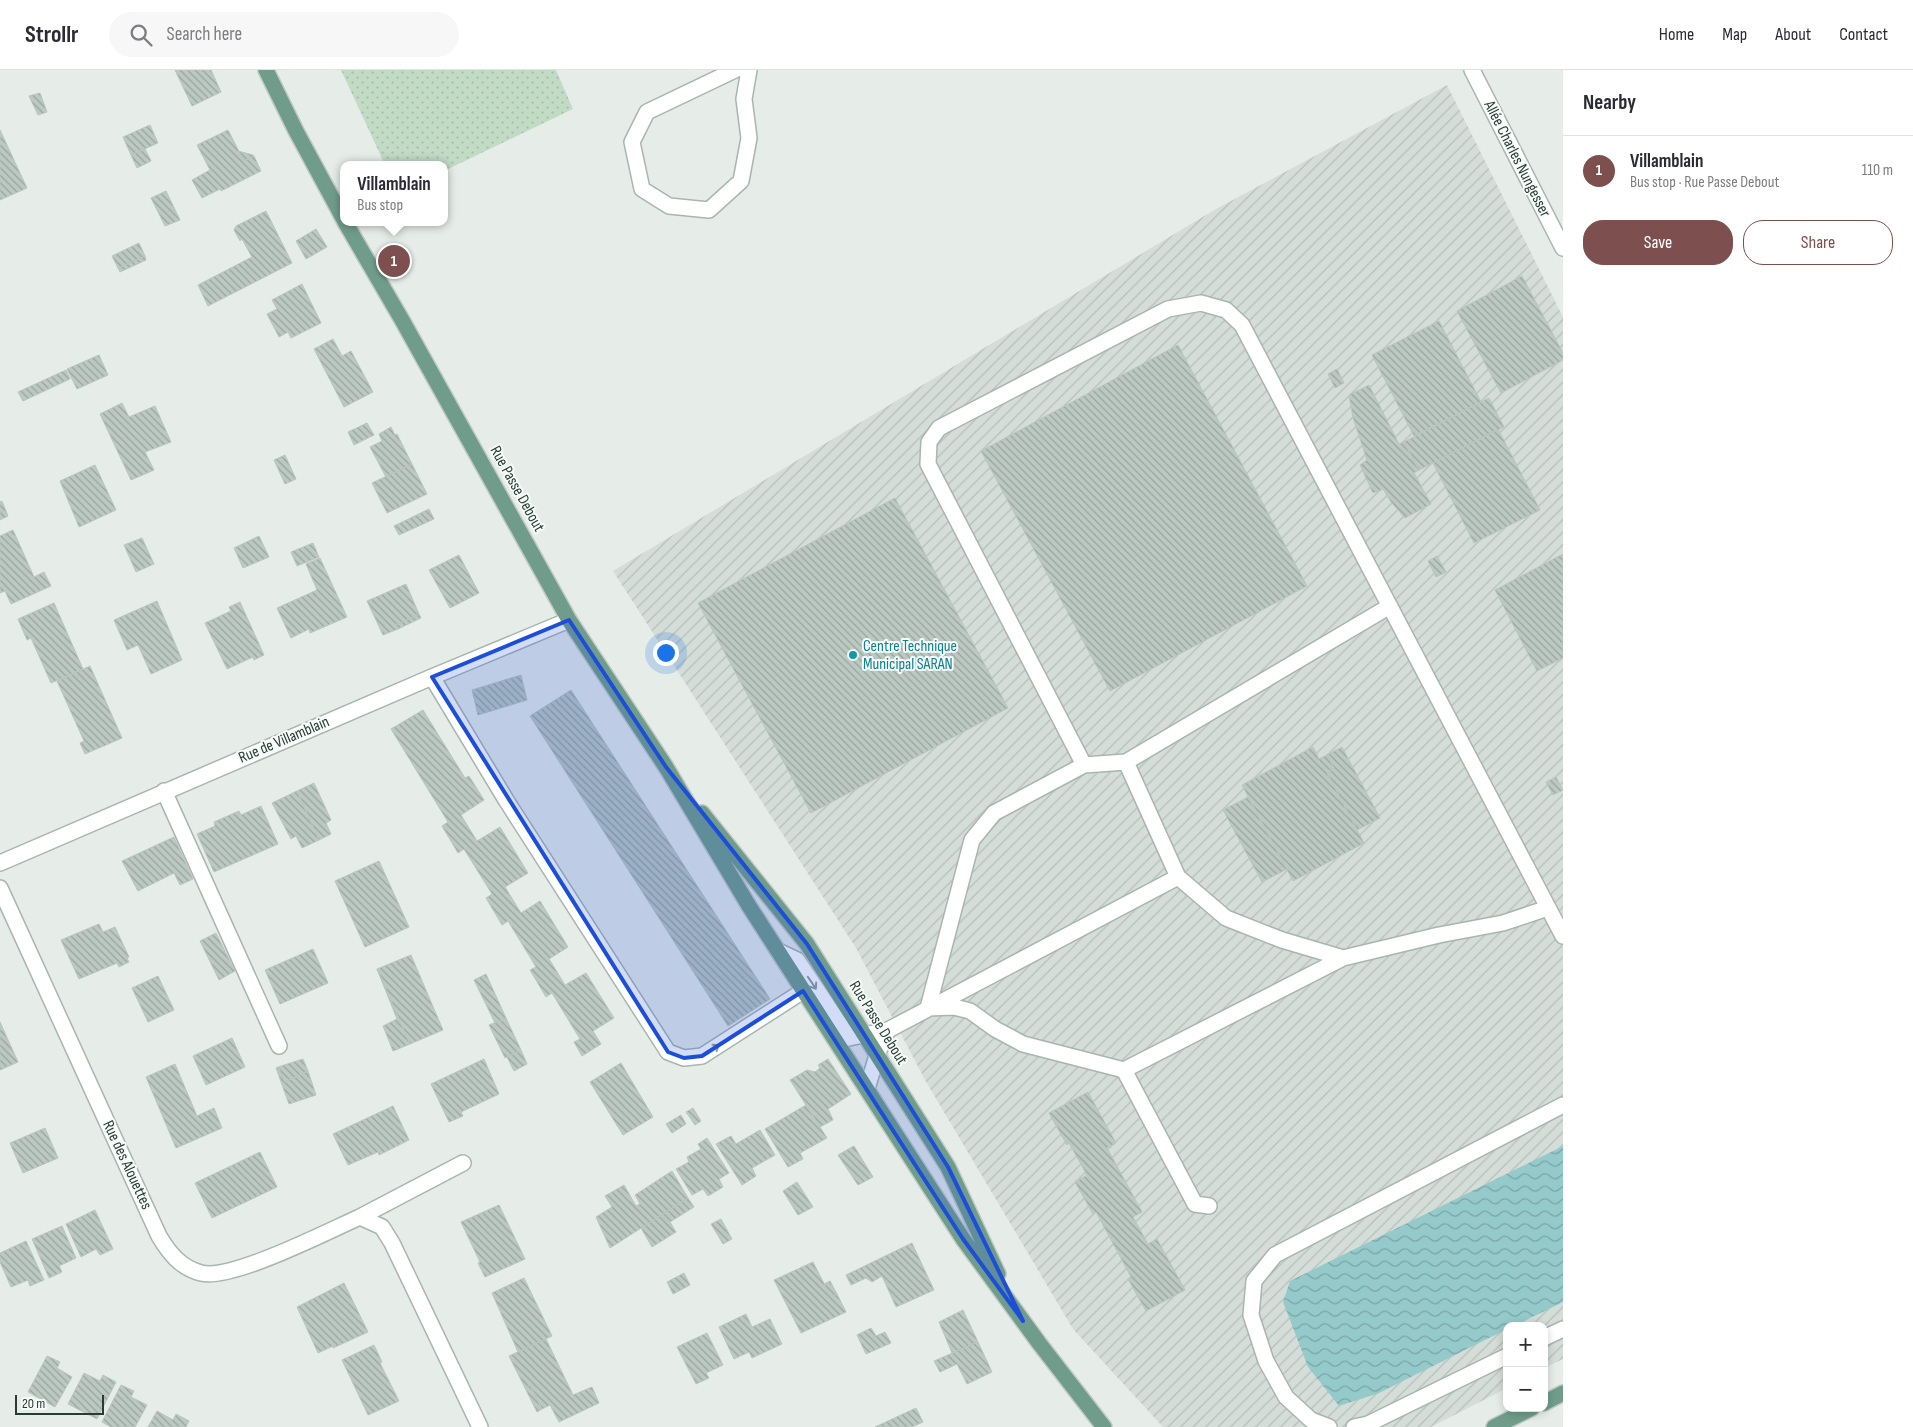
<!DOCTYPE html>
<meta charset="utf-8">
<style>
body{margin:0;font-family:"Sofia Sans Condensed",sans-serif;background:#f7f7f7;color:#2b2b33}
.controls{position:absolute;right:15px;bottom:15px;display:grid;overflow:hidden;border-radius:10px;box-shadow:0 2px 8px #0003}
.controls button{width:45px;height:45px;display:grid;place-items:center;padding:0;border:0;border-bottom:1px solid #e1e1e2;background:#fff;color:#2b2b33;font:25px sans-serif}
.scale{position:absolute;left:15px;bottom:12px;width:89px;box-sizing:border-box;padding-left:5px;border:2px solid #273d34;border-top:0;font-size:14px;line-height:18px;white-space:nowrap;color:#273d34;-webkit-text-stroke:4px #f6faf8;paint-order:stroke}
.you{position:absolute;left:665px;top:582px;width:18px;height:18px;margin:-12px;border:4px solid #fff;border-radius:50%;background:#1a73e8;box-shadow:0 0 0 8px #1a73e833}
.badge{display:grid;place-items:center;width:32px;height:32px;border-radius:50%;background:#7d4f4e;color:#fff;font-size:16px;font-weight:700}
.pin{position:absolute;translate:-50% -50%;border:2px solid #fff;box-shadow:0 1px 5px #0006}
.popup{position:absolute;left:340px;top:91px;width:108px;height:65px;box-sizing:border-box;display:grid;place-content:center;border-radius:10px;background:#fff;filter:drop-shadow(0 1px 4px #0005);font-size:16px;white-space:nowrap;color:#7c7c81}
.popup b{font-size:19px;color:#2b2b33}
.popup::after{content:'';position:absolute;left:50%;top:100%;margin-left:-10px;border:10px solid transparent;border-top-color:#fff}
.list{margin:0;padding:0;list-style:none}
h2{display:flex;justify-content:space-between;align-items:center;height:65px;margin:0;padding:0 20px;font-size:21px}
h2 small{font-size:16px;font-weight:400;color:#7c7c81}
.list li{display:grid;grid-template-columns:32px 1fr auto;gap:15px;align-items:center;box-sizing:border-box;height:70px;padding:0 20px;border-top:1px solid #e1e1e2}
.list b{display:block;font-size:19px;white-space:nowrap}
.list p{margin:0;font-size:16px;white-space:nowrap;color:#7c7c81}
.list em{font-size:16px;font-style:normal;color:#7c7c81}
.actions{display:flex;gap:10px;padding:15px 20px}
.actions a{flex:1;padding:11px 0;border:1px solid #7d4f4e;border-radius:20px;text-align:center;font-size:18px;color:#7d4f4e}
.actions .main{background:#7d4f4e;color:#fff}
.icon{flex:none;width:28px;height:28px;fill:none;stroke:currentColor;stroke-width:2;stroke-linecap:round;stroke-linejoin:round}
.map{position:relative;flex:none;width:1563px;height:1357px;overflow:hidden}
header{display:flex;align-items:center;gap:30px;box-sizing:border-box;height:70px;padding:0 25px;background:#fff;border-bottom:1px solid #e1e1e2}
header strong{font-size:24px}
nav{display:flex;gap:28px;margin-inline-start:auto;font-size:18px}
.search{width:350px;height:45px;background:#f7f7f7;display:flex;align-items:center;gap:12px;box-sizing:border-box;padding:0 18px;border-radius:28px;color:#7c7c81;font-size:19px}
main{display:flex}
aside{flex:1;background:#fff}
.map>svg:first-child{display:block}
.industrial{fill:url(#industrial-furrows)}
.grass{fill:url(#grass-dots)}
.water{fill:url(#water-waves)}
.building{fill:url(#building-back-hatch);stroke:#b9c6bf}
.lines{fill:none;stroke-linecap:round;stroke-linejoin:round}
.minor-casing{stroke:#a9b5af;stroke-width:18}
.major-casing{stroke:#c3c9c6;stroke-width:18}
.minor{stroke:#fff;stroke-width:15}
.major{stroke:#709d8b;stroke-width:15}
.oneway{stroke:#939e9a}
.marked{fill:#1d4ed8;fill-opacity:0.2;stroke:#1d4ed8;stroke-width:4;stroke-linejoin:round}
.culture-dot{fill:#0f9aa8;stroke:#f6faf8;stroke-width:2}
.labels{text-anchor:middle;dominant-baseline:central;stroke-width:4;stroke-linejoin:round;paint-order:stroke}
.street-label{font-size:16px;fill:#273d34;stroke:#f6faf8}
.culture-label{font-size:16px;fill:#0d838f;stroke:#f6faf8;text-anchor:start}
</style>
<header>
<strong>Strollr</strong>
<div class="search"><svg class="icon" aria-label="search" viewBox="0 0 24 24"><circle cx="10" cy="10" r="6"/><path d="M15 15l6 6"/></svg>Search here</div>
<nav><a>Home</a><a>Map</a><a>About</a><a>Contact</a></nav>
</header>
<main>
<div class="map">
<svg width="1563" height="1357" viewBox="0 0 1563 1357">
<defs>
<pattern id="industrial-furrows" width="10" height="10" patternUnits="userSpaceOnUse" patternTransform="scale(1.25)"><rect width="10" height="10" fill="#d4ddd8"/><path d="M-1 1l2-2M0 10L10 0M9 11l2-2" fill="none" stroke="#b6bfba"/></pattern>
<pattern id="grass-dots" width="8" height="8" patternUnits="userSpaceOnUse" patternTransform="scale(1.25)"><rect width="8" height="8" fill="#c2dbc5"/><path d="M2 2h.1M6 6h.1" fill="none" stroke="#a7bdaa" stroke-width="1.8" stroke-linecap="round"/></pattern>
<pattern id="water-waves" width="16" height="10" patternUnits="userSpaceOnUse" patternTransform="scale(1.25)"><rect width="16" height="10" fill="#95cacb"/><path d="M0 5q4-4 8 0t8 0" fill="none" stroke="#7aa5a6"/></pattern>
<pattern id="building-back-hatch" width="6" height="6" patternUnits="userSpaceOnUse" patternTransform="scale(1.25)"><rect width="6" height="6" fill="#bcc8c2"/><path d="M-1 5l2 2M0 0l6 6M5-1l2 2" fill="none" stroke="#99a49e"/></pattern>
</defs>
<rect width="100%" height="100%" fill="#e6ede9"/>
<path class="industrial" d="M1447,15L1563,247V1289L1544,1298V1256H1507V1318L1431,1357H1163L1073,1259L925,1010L856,878L613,501L1216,139Z"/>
<path class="grass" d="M341,0H556L573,39L444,101V95H385Z"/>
<path class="water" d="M1563,1076V1232L1514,1256H1507V1259L1379,1323L1339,1336L1308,1297L1283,1232L1290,1211Z"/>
<path class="building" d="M175,0H211L221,22L192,36Z
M40,23L47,42L38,45L29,26Z
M150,55L158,73L131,85L123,67Z
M0,60L27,118L0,130Z
M228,60L244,91L254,86L261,101L221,121L220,119L202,128L192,110L210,100L197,75Z
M145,79L151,91L137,98L131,85Z
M238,81L253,85L254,86L244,91Z
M166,121L180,150L165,156L151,128Z
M266,141L292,193L208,236L198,215L252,187L242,169L240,171L234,160L236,156Z
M316,159L327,177L306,189L296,171Z
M139,173L145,186L118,198L112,186Z
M145,186L146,190L120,202L118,198Z
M1522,206L1563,283V290L1501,323L1457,241Z
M302,214L321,253L291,268L288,262L279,267L267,244L277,239L272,230Z
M1439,251L1481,332L1414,366L1372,285Z
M333,269L342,286L351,281L373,322L344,337L314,279Z
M1178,275L1307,516L1110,621L981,381Z
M99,285L108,305L77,319L67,299Z
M1337,299L1344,313L1335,318L1328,304Z
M66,300L70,309L23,331L18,322Z
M1369,315L1399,374L1404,372L1419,400L1414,403L1431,434L1405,448L1391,432L1383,419L1373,423L1360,395L1367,390L1353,348L1349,325Z
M1489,328L1504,357L1419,400L1404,372Z
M122,333L129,347L155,336L171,372L145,382L154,400L131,410L100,344Z
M367,353L374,365L354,375L348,362Z
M391,357L395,365L397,364L412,394L386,407L370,377L382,371L379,364Z
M1498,359L1540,440L1474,473L1433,393Z
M285,385L296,409L285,414L274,390Z
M412,394L427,424L387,443L372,413Z
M95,395L116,440L79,457L60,411Z
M895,428L1008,638L811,743L698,533Z
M2,431L8,446L0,450V432Z
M429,439L434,449L399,465L394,456Z
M13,460L34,507L44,502L51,516L11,534L5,521L0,523V466Z
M259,466L269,487L243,498L234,478Z
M142,468L154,494L136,502L124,475Z
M313,473L319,487L297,496L291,482Z
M1563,484V588L1537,601L1495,520Z
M459,485L479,523L450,538L429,500Z
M1437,486L1446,502L1436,507L1428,491Z
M320,488L347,547L310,563L309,559L291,568L277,538L317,520L306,494Z
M406,514L419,544L396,555L398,559L383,565L367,531Z
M157,531L182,590L151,604L138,575L127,580L114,550Z
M240,532L264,585L254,590L253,587L227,599L205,553L231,541L229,537Z
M54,533L83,599L51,613L31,568L27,570L18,549Z
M419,544L421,548L398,559L396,555Z
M90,596L122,668L85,684L80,673L84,671L57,611Z
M521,605L527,630L478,645L472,620Z
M571,620L770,929L728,956L530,646Z
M423,640L465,708L469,706L484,730L461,745L477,771L500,757L528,803L505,817L521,843L540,831L568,877L549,889L565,915L586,903L614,948L593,961L601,974L582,986L574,972L580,969L552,923L546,927L530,900L536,897L508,851L502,855L486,828L492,824L464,779L458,783L442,756L448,752L391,659Z
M1313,677L1319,689L1327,685L1334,698L1327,703L1364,773L1293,811L1242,715Z
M1342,677L1380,748L1357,760L1327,703L1334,698L1327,685Z
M1556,707L1563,720L1553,725L1546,712Z
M314,713L331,750L326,753L331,764L319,770L297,721Z
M297,721L319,770L302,778L296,766L291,769L272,733Z
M1248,727L1287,799L1262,812L1223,740Z
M261,736L278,774L214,802L197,764L215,756L214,752L239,741L241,745Z
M174,767L193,809L180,815L174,803L138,821L122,791Z
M379,791L409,857L365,877L335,811Z
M99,854L103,862L115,857L129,887L127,888L129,892L119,897L117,893L79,909L61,870Z
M216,863L235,901L219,910L200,871Z
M313,879L328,913L280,934L265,900Z
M411,885L443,960L410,974L377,899Z
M377,899L410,974L393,981L383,956L397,949Z
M486,904L506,948L495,953L474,910Z
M158,906L174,940L148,952L132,918Z
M506,948L521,980L505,988L489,955Z
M0,952L18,992L0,1000Z
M232,968L245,997L206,1015L193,986Z
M521,980L527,994L514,1001L507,987Z
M303,989L308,1001L285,1012L278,997Z
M484,989L499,1024L461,1042L463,1046L449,1052L431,1014Z
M828,989L851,1024L828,1039L833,1050L820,1057L790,1010L807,1000L815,1002L820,998L818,995Z
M621,993L653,1047L623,1065L590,1012Z
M175,994L197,1046L214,1038L222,1058L176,1078L146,1007Z
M278,997L285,1012L308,1001L316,1025L289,1034L276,998Z
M1088,1022L1116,1073L1107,1078L1142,1142L1133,1147L1148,1174L1157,1169L1185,1220L1146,1241L1128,1209L1131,1207L1096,1142L1093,1144L1075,1112L1087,1105L1069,1073L1067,1075L1049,1043Z
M806,1035L827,1068L800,1083L803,1089L788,1097L765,1059Z
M393,1036L409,1070L379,1085L378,1082L348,1095L333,1064Z
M693,1038L701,1051L695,1055L686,1042Z
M681,1045L686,1054L672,1063L666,1054Z
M45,1058L58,1088L23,1103L10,1073Z
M760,1060L775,1085L752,1098L756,1106L742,1115L716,1074L731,1066L736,1074Z
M707,1068L729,1103L719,1109L723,1117L708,1126L703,1119L692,1125L676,1099L689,1092L687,1087L701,1079L698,1074Z
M854,1076L873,1107L858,1115L838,1085Z
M260,1082L277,1117L212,1148L195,1113Z
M672,1101L688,1128L610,1178L596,1147L612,1137L605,1126L624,1115L636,1136L640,1134L635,1125Z
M797,1112L813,1137L798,1145L783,1121Z
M688,1128L694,1137L670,1152L676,1162L652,1177L641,1158Z
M499,1135L525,1189L485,1207L478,1193L480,1192L461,1152Z
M95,1140L113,1179L100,1185L96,1179L81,1187L66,1154Z
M721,1149L732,1169L723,1174L711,1154Z
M62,1156L76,1188L59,1196L62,1202L49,1208L32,1169Z
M26,1171L44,1210L30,1216L28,1210L11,1217L0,1192V1183Z
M912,1173L934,1220L896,1237L882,1206L872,1212L866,1208L851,1215L846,1205Z
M813,1192L831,1227L837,1224L846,1242L801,1263L774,1210Z
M684,1203L690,1215L673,1224L667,1212Z
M524,1208L552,1266L518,1282L492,1223Z
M830,1211L837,1224L831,1227L824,1214Z
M344,1213L368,1262L333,1278V1276L318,1283L297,1237Z
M963,1240L978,1272L952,1283L939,1252Z
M746,1244L752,1257L770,1249L782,1274L752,1288L749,1282L734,1289L719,1257Z
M871,1258L876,1266L885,1262L891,1273L866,1284L857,1265Z
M707,1263L723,1295L706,1303L709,1308L696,1314L677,1277Z
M546,1269L573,1325L592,1317L599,1333L559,1352L550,1335L542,1339L530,1315L525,1318L509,1286Z
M978,1272L992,1302L967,1314L957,1294L940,1302L934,1291Z
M374,1275L382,1292L380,1293L399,1331L368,1345L342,1290Z
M47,1286L60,1292L57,1298L72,1307L55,1337L28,1322Z
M84,1303L100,1311L103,1305L116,1312L97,1349L68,1334Z
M121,1315L134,1321L131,1327L147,1335L135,1357H111L102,1352Z
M530,1315L542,1339L537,1342L525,1318Z
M916,1338L923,1352L912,1357H875Z
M157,1341L173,1350L176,1344L189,1351L186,1357H148Z"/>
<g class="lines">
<g class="minor-casing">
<path id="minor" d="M735,0L647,42L632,72L642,119L669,136L709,140L741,111L749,68L744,29L749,0
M1472,0L1563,178
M432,607L506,730L668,982L684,988L702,986L803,921
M1126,692L1178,807L1226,848L1282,870L1343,888
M1084,695L928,394L929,372L939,358L1168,239L1201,233L1226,240L1242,255L1563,866
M164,721L279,976
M0,793L432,607L569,550
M0,818L159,1166C169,1183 181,1198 201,1203C231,1211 328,1161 360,1147L382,1157L392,1173L480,1357
M778,881L797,890L849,968L888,960L1178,807
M928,938L954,937L970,941L995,959L1023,974L1124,1000L1343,888L1439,865L1503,853L1548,838
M928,938L972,770L994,743L1084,695L1126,692L1390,536
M1124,1000L1195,1134L1209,1136
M867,1019L877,985L888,960
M360,1147L463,1093
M1544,1268L1563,1259
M1329,1357L1311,1350L1286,1327L1266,1291L1251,1245L1254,1211L1275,1185L1563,1035
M1354,1357L1368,1354L1507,1286"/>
</g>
<g class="major-casing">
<path id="major" d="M266,0L296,61L344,150
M345,152L402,250L569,550L666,697L749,836L963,1169L1039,1273L1104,1357
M702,743L807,874L948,1097L998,1204
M1544,1333L1563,1323
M1494,1357L1532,1338"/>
</g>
<use href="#minor" class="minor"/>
<use href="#major" class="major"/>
</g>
<defs><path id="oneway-shaft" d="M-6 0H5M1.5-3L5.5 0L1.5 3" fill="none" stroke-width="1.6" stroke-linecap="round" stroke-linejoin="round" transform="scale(1.25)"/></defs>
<g class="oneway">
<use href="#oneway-shaft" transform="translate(812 913) rotate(56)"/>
<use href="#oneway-shaft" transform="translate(713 979) rotate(-33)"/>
</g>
<path class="marked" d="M569,550L666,697L807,874L948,1097L1023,1251L963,1169L803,921L702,986L684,988L668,982L432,607Z"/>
<circle class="culture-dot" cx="853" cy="585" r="5"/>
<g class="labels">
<g class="street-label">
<text transform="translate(1517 89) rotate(63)">Allée Charles Nungesser</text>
<text transform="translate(517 419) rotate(61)">Rue Passe Debout</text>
<text transform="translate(284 670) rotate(-23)">Rue de Villamblain</text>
<text transform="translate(878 953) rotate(58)">Rue Passe Debout</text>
<text transform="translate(127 1095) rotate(65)">Rue des Alouettes</text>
</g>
<g class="culture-label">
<text x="863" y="576">Centre Technique<tspan x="863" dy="18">Municipal SARAN</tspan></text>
</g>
</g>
</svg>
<div class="controls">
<button>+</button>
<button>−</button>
</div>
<div class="scale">20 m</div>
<div class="you"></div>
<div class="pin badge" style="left:394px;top:191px">1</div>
<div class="popup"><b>Villamblain</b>Bus stop</div>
</div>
<aside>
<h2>Nearby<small></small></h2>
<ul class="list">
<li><span class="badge">1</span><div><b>Villamblain</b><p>Bus stop · Rue Passe Debout</p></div><em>110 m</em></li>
</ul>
<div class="actions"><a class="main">Save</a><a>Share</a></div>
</aside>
</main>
